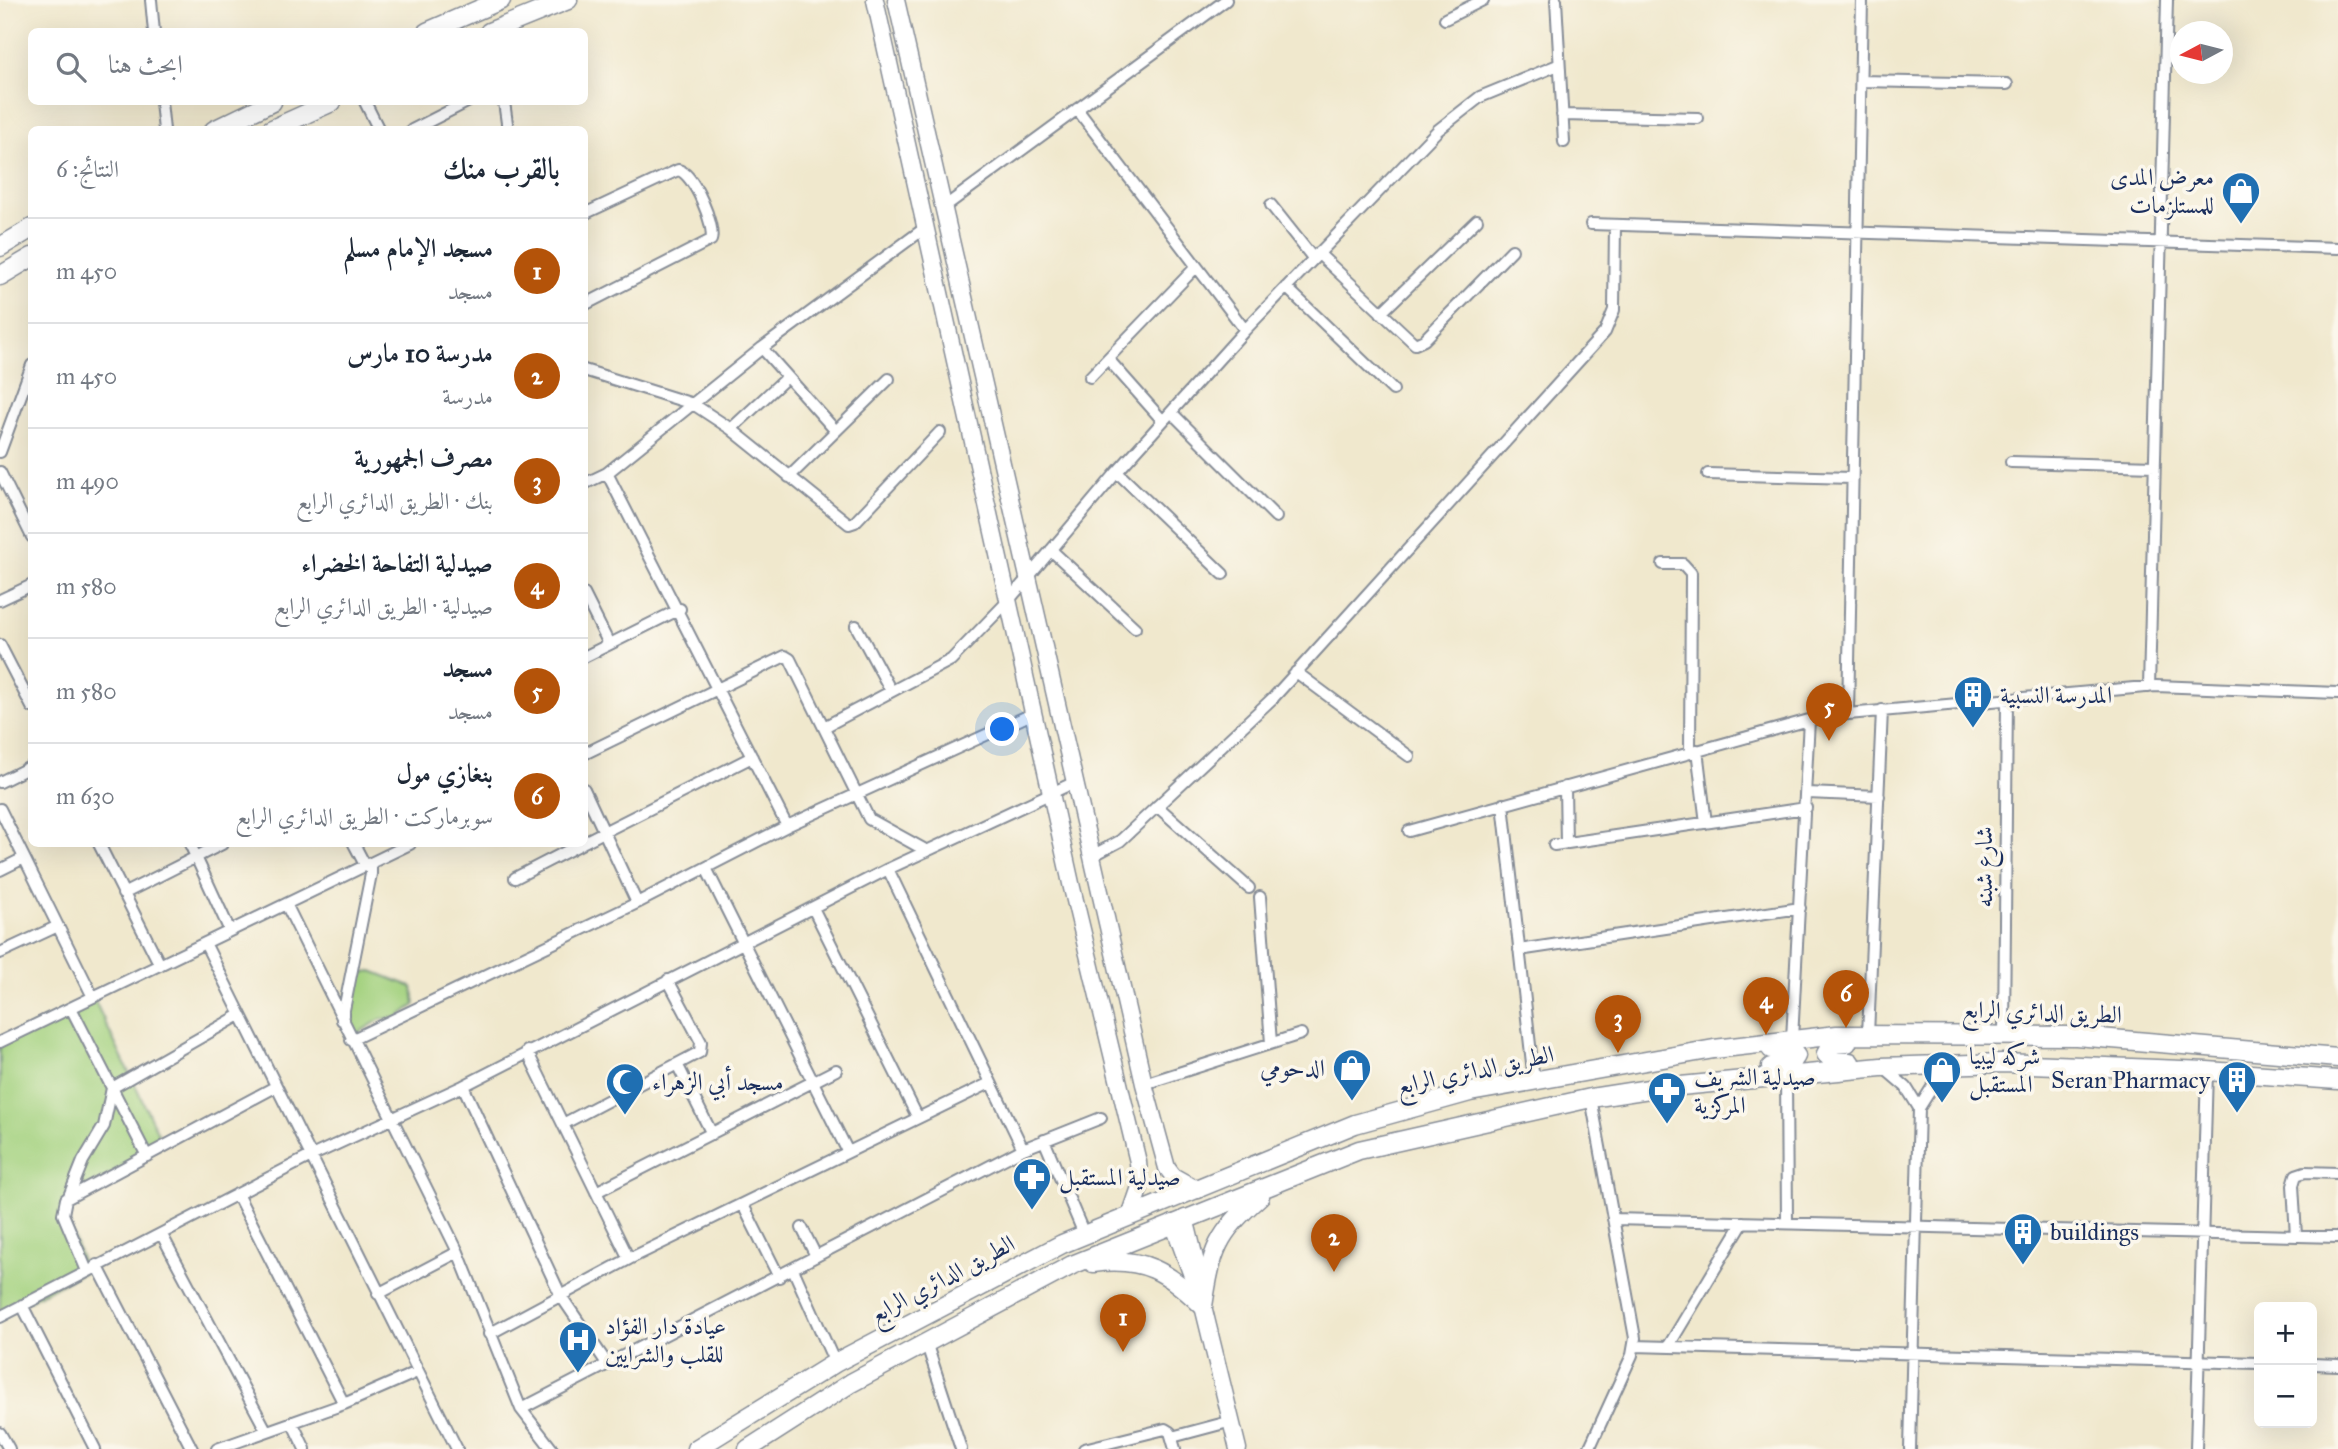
<!DOCTYPE html>
<html lang="ar">
<meta charset="utf-8">
<style>
body{margin:0;font-family:"IM FELL Great Primer",Amiri,serif;background:#f2f2f3;color:#1f2937;direction:rtl}
.controls{position:absolute;right:21px;bottom:21px;display:grid;overflow:hidden;border-radius:10px;box-shadow:0 7px 28px #0002}
.controls button{width:63px;height:63px;display:grid;place-items:center;padding:0;border:0;border-bottom:2px solid #e0e1e3;background:#fff;color:#1f2937;font:35px sans-serif}
.compass{position:absolute;left:2170px;top:21px;width:63px;height:63px;border-radius:50%;background:#fff;box-shadow:0 7px 28px #0002;rotate:263deg}
.you{position:absolute;left:1003px;top:730px;width:24px;height:24px;margin:-18px;border:5px solid #fff;border-radius:50%;background:#1a73e8;box-shadow:0 0 0 10px #1a73e833}
.badge{display:grid;place-items:center;width:46px;height:46px;border-radius:50%;background:#b45309;color:#fff;font-size:23px;font-weight:700}
.pin{position:absolute;translate:-50% -58px;filter:drop-shadow(0 2px 4px #0008)}
.pin::after{content:'';position:absolute;top:37px;width:24px;height:21px;background:inherit;clip-path:polygon(0 0,100% 0,50% 100%)}
.list{margin:0;padding:0;list-style:none}
h2{display:flex;justify-content:space-between;align-items:center;height:91px;margin:0;padding:0 28px;font-size:30px}
h2 small{font-size:23px;font-weight:400;color:#747a83}
.list li{display:grid;grid-template-columns:46px 1fr auto;gap:21px;align-items:center;box-sizing:border-box;height:105px;padding:0 28px;border-top:2px solid #e0e1e3}
.list b{display:block;font-size:26px;white-space:nowrap}
.list p{margin:0;font-size:23px;white-space:nowrap;color:#747a83}
.list em{font-size:23px;font-style:normal;color:#747a83}
.icon{flex:none;width:38px;height:38px;fill:none;stroke:currentColor;stroke-width:2;stroke-linecap:round;stroke-linejoin:round}
.map{position:relative;flex:none;width:2338px;height:1449px;overflow:hidden;direction:ltr}
.search{position:absolute;background:#fff;box-shadow:0 7px 28px #0002;left:28px;top:28px;width:560px;height:77px;display:flex;align-items:center;gap:18px;box-sizing:border-box;padding:0 24px;border-radius:10px;color:#747a83;font-size:26px}
.panel{position:absolute;background:#fff;box-shadow:0 7px 28px #0002;left:28px;top:126px;width:560px;height:721px;border-radius:10px;direction:rtl}
.map>svg:first-child{display:block}
.grass{fill:#a4d280;stroke:#60806f;stroke-width:2}
.lines{fill:none;stroke-linecap:round;stroke-linejoin:round}
.street-casing{stroke:#868c96;stroke-width:14}
.secondary-casing{stroke:#868c96;stroke-width:19}
.primary-casing{stroke:#868c96;stroke-width:21}
.street{stroke:#fff;stroke-width:10}
.secondary{stroke:#fff;stroke-width:16}
.primary{stroke:#fff;stroke-width:18}
.labels{text-anchor:middle;dominant-baseline:central;stroke-width:7;stroke-linejoin:round;paint-order:stroke}
.poi-label{font-size:24px;fill:#1b2f5e;stroke:#fbf7ec;text-anchor:start}
.street-label{font-size:24px;fill:#1b2f5e;stroke:#fbf7ec}
</style>
<div class="map">
<svg width="2338" height="1449" viewBox="0 0 2338 1449">
<rect width="100%" height="100%" fill="#fbf7ec"/>
<filter id="ink" filterUnits="userSpaceOnUse"><feTurbulence type="fractalNoise" baseFrequency=".0143" numOctaves="2"/><feDisplacementMap in="SourceGraphic" scale="14" xChannelSelector="R" yChannelSelector="G"/><feConvolveMatrix kernelMatrix="1 2 1 2 8 2 1 2 1" color-interpolation-filters="sRGB"/></filter>
<filter id="wash" filterUnits="userSpaceOnUse"><feTurbulence type="fractalNoise" baseFrequency=".00686" numOctaves="4" result="noise"/><feDisplacementMap in="SourceGraphic" scale="28" xChannelSelector="R" yChannelSelector="G"/><feGaussianBlur stdDeviation="1.57" result="paint"/><feColorMatrix in="noise" values="0 0 0 0 0 0 0 0 0 0 0 0 0 0 0 0 0 1.4 0 .05"/><feComposite in="paint" operator="in"/></filter>
<g filter="url(#wash)">
<rect width="100%" height="100%" fill="#f0e8cd"/>
<path class="grass" d="M372,971L413,987L415,1005L397,1018L381,1019L355,1035C352,1028 347,1020 346,1014C344,995 352,972 372,971Z
M93,997L163,1144L62,1203L85,1271L0,1316V1042Z"/>
</g>
<g filter="url(#ink)">
<g class="lines">
<g class="street-casing">
<path id="street" d="M151,0L154,32
M1556,0L1564,142
M1445,19L1483,0
M1861,81L2007,84
M161,102L164,130
M365,102L379,130
M504,102L508,130
M1077,109L1245,330
M1562,115L1698,118
M412,130L467,102
M1271,205L1313,258
M944,207L1226,0
M584,214L678,170C693,172 716,226 711,240L584,305
M1591,224L2338,248
M1318,253L1415,344L1424,340L1512,250
M1286,287L1393,390
M1381,313L1477,220
M762,348L835,430
M1108,359L1163,421
M584,370L693,404L731,429L849,524L855,522L940,432
M1090,377L1196,267
M1171,412L1276,517
M731,429L786,378
M0,452L32,365
M2011,462L2155,466
M0,472L32,537
M1117,472L1223,574
M607,473L787,826
M1708,474L1852,478
M789,477L889,379
M584,484L607,473L762,348L925,228
M1051,550L1135,628
M1663,564H1683L1691,573L1690,752
M584,594L609,644
M0,600L32,585
M856,626L891,691
M0,645L32,707
M584,657L680,609
M1296,672L1409,756
M2149,687L2167,0
M1848,714L1862,0
M824,727L951,660L1009,600L1117,472L1245,330L1438,130L1480,97L1558,65
M1697,750L1706,823
M584,754L785,656L790,659L869,819L927,851
M0,782L32,766
M1565,787L1566,843
M584,789L637,903
M1807,793L1879,796
M1503,804L1534,1081
M1157,806L1249,888
M0,809L93,997
M1409,831L1809,720L1848,714L2156,686L2338,693
M584,842L752,757
M99,844L160,965
M190,844L230,931
M1554,845L1806,808
M1092,856L1120,841L1274,697L1605,332L1614,310L1615,225
M706,868L847,1150
M888,869L1023,1149
M0,870L24,858
M515,878L581,844
M123,894L222,844
M1260,897L1271,1043
M286,904L458,1252L521,1409L552,1449
M813,908L917,1116
M205,943L457,1449
M1519,950L1800,908
M0,953L58,926
M71,1008L147,1156
M342,1020L371,874V867L364,863L354,844
M1868,1035L1882,710
M2004,1035L2007,699
M1792,1039L1809,720
M351,1040L637,903L787,826L1034,713
M0,1042L410,844
M527,1051L629,1259
M677,1064L712,1134
M1885,1069L1906,1087L1919,1108
M1786,1075L1787,1223
M1144,1084L1301,1034
M463,1086L561,1296L608,1365
M563,1124L700,1052L701,1042L668,980
M1044,1140L1084,1234
M596,1192L836,1070
M237,1194L344,1404
M69,1196L83,1161L104,1126L112,1088L240,1015
M743,1205L779,1277
M1613,1219L2338,1237
M802,1228L816,1256
M162,1235L266,1430
M2296,1236L2293,1185L2296,1175L2305,1172L2338,1173
M97,1265L192,1449
M793,1269L835,1363
M87,1271L63,1214L66,1199L275,1087
M378,1294L458,1252
M22,1305L95,1449
M0,1317L309,1157L463,1086L888,869L1075,782
M489,1334L629,1259L990,1083
M926,1342L961,1449
M1634,1346L2259,1363
M1668,1347L1743,1222
M2312,1364L2338,1365
M521,1409L1023,1149L1101,1118
M292,1422L305,1449
M0,1433L9,1449
M1172,1437L1232,1421
M217,1449L344,1404L417,1372
M1084,1449L1165,1429L1170,1432L1175,1449
M1589,1449L1632,1355L1635,1338L1591,1098
M1910,1449L1919,1108L1931,1089L1953,1065
M2196,1449L2207,1071"/>
</g>
<g class="secondary-casing">
<path id="secondary" d="M875,0L1072,888L1138,1162L1140,1187L1130,1216
M896,0L1144,1084L1167,1168L1173,1176L1198,1190
M1185,1218L1201,1283
M1173,1223L1203,1306L1238,1449"/>
</g>
<g class="primary-casing">
<path id="primary" d="M427,32L501,0
M489,32L568,0
M214,130L272,102
M270,130L332,102
M0,247L32,228
M0,276L32,257
M1847,1043L1832,1044L1826,1054L1835,1062H1850
M1771,1067L1790,1065L1796,1056L1789,1048L1771,1049
M1093,1263C1145,1256 1167,1272 1203,1306
M1203,1306C1212,1249 1216,1235 1260,1196
M696,1449L835,1363L1062,1244L1355,1124L1470,1092L1714,1049L1837,1035L2076,1036L2338,1058
M748,1449L851,1383L1072,1265L1359,1150L1591,1098L1649,1089L1881,1067L2002,1063L2207,1071L2338,1080"/>
</g>
<use href="#street" class="street"/>
<use href="#secondary" class="secondary"/>
<use href="#primary" class="primary"/>
</g>
</g>
<defs>
<g id="shop-pin" transform="scale(2.0125)"><path d="M0 17L-7.5 6A9.5 9.5 0 1 1 7.5 6Z" fill="#1f6fb2" stroke="#fbf7ec"/><path d="M-5-2.5h2.3a2.7 3.5 0 0 1 5.4 0H5L5.5 6h-11ZM-1.5-2.5h3a1.5 2.3 0 0 0-3 0Z" fill="#fff"/></g>
<g id="building-pin" transform="scale(2.0125)"><path d="M0 17L-7.5 6A9.5 9.5 0 1 1 7.5 6Z" fill="#1f6fb2" stroke="#fbf7ec"/><path d="M-4-6H4V6H1V3H-1V6H-4ZM-2.5-4.3h1.7v1.8h-1.7ZM.8-4.3h1.7v1.8H.8ZM-2.5-1h1.7V.8h-1.7ZM.8-1h1.7V.8H.8Z" fill="#fff"/></g>
<g id="mosque-pin" transform="scale(2.0125)"><path d="M0 17L-7.5 6A9.5 9.5 0 1 1 7.5 6Z" fill="#1f6fb2" stroke="#fbf7ec"/><path d="M3.5-4.9A6 6 0 1 0 3.5 4.9A5 5 0 1 1 3.5-4.9Z" fill="#fff"/></g>
<g id="pharmacy-pin" transform="scale(2.0125)"><path d="M0 17L-7.5 6A9.5 9.5 0 1 1 7.5 6Z" fill="#1f6fb2" stroke="#fbf7ec"/><path d="M-2-6h4v4h4v4h-4v4h-4v-4h-4v-4h4Z" fill="#fff"/></g>
<g id="hospital-pin" transform="scale(2.0125)"><path d="M0 17L-7.5 6A9.5 9.5 0 1 1 7.5 6Z" fill="#1f6fb2" stroke="#fbf7ec"/><path d="M-5-5h3v3.5h4V-5h3V5h-3V1.5h-4V5h-3Z" fill="#fff"/></g>
</defs>
<g fill-rule="evenodd">
<use href="#shop-pin" x="2241" y="191"/>
<use href="#building-pin" x="1973" y="695"/>
<use href="#shop-pin" x="1352" y="1068"/>
<use href="#shop-pin" x="1942" y="1070"/>
<use href="#building-pin" x="2237" y="1080"/>
<use href="#mosque-pin" x="625" y="1082"/>
<use href="#pharmacy-pin" x="1667" y="1091"/>
<use href="#pharmacy-pin" x="1032" y="1177"/>
<use href="#building-pin" x="2023" y="1232"/>
<use href="#hospital-pin" x="578" y="1340"/>
</g>
<g class="labels">
<g class="poi-label">
<text x="2214" y="177" text-anchor="end">معرض المدى<tspan x="2214" dy="28">للمستلزمات</tspan></text>
<text x="2000" y="695">المدرسة النسبية</text>
<text x="1969" y="1056">شركه ليبيا<tspan x="1969" dy="28">المستقبل</tspan></text>
<text x="1325" y="1068" text-anchor="end">الدحومي</text>
<text x="1694" y="1077">صيدلية الشريف<tspan x="1694" dy="28">المركزية</tspan></text>
<text x="2210" y="1080" text-anchor="end">Seran Pharmacy</text>
<text x="652" y="1082">مسجد أبي الزهراء</text>
<text x="1059" y="1177">صيدلية المستقبل</text>
<text x="2050" y="1232">buildings</text>
<text x="605" y="1326">عيادة دار الفؤاد<tspan x="605" dy="28">للقلب والشرايين</tspan></text>
</g>
<g class="street-label">
<text transform="translate(1984 867) rotate(-90)">شارع شبنه</text>
<text transform="translate(2042 1012) rotate(2)">الطريق الدائري الرابع</text>
<text transform="translate(1475 1070) rotate(-12)">الطريق الدائري الرابع</text>
<text transform="translate(942 1279) rotate(-28)">الطريق الدائري الرابع</text>
</g>
</g>
</svg>
<div class="controls">
<button>+</button>
<button>−</button>
</div>
<svg class="compass" viewBox="-18 -18 36 36"><path d="M0-13l5 13h-10z" fill="#e53935"/><path d="M0 13l5-13h-10z" fill="#747a83"/></svg>
<div class="you"></div>
<div class="pin badge" style="left:1123px;top:1352px">1</div>
<div class="pin badge" style="left:1334px;top:1272px">2</div>
<div class="pin badge" style="left:1618px;top:1053px">3</div>
<div class="pin badge" style="left:1766px;top:1035px">4</div>
<div class="pin badge" style="left:1829px;top:741px">5</div>
<div class="pin badge" style="left:1846px;top:1028px">6</div>
<div class="search"><svg class="icon" aria-label="search" viewBox="0 0 24 24"><circle cx="10" cy="10" r="6"/><path d="M15 15l6 6"/></svg>ابحث هنا</div>
<section class="panel">
<h2>بالقرب منك<small>النتائج: 6</small></h2>
<ul class="list">
<li><span class="badge">1</span><div><b>مسجد الإمام مسلم</b><p>مسجد</p></div><em>450 m</em></li>
<li><span class="badge">2</span><div><b>مدرسة 10 مارس</b><p>مدرسة</p></div><em>450 m</em></li>
<li><span class="badge">3</span><div><b>مصرف الجمهورية</b><p>بنك · الطريق الدائري الرابع</p></div><em>490 m</em></li>
<li><span class="badge">4</span><div><b>صيدلية التفاحة الخضراء</b><p>صيدلية · الطريق الدائري الرابع</p></div><em>580 m</em></li>
<li><span class="badge">5</span><div><b>مسجد</b><p>مسجد</p></div><em>580 m</em></li>
<li><span class="badge">6</span><div><b>بنغازي مول</b><p>سوبرماركت · الطريق الدائري الرابع</p></div><em>630 m</em></li>
</ul>
</section>
</div>
